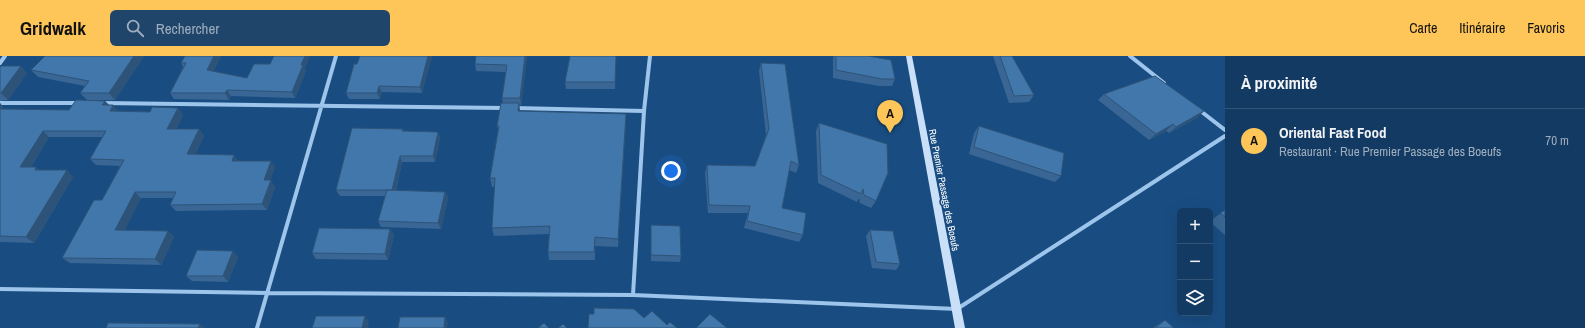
<!DOCTYPE html>
<html lang="fr">
<meta charset="utf-8">
<style>
body{margin:0;font-family:"Archivo Narrow",sans-serif;background:#20456b;color:#f1f3f6}
.controls{position:absolute;right:12px;bottom:12px;display:grid;overflow:hidden;border-radius:6px;box-shadow:0 4px 16px #0002}
.controls button{width:36px;height:36px;display:grid;place-items:center;padding:0;border:0;border-bottom:1px solid #325477;background:#133a62;color:#f1f3f6;font:20px sans-serif}
.you{position:absolute;left:671px;top:115px;width:14px;height:14px;margin:-10px;border:3px solid #fff;border-radius:50%;background:#1a73e8;box-shadow:0 0 0 6px #1a73e833}
.badge{display:grid;place-items:center;width:26px;height:26px;border-radius:50%;background:#fec658;color:#111;font-size:13px;font-weight:700}
.pin{position:absolute;translate:-50% -33px;filter:drop-shadow(0 1px 2px #0008)}
.pin::after{content:'';position:absolute;top:21px;width:14px;height:12px;background:inherit;clip-path:polygon(0 0,100% 0,50% 100%)}
.list{margin:0;padding:0;list-style:none}
h2{display:flex;justify-content:space-between;align-items:center;height:52px;margin:0;padding:0 16px;font-size:17px}
h2 small{font-size:13px;font-weight:400;color:#9dadbe}
.list li{display:grid;grid-template-columns:26px 1fr auto;gap:12px;align-items:center;box-sizing:border-box;height:64px;padding:0 16px;border-top:1px solid #325477}
.list b{display:block;font-size:15px;white-space:nowrap}
.list p{margin:0;font-size:13px;white-space:nowrap;color:#9dadbe}
.list em{font-size:13px;font-style:normal;color:#9dadbe}
.icon{flex:none;width:22px;height:22px;fill:none;stroke:currentColor;stroke-width:2;stroke-linecap:round;stroke-linejoin:round}
.map{position:relative;flex:none;width:1225px;height:272px;overflow:hidden}
header{display:flex;align-items:center;gap:24px;box-sizing:border-box;height:56px;padding:0 20px;background:#fec658;color:#111}
header strong{font-size:19px}
nav{display:flex;gap:22px;margin-inline-start:auto;font-size:14px}
.search{width:280px;height:36px;background:#20456b;display:flex;align-items:center;gap:10px;box-sizing:border-box;padding:0 14px;border-radius:6px;color:#9dadbe;font-size:15px}
main{display:flex}
aside{flex:1;background:#133a62}
.map>svg:first-child{display:block}
.lines{fill:none;stroke-linecap:round;stroke-linejoin:round}
.street{stroke:#9dc5eb;stroke-width:4}
.secondary{fill:#c9e0f8;fill-rule:evenodd}
.wall{fill:#396694}
.shaded-wall{fill:#2e5378}
.building{fill:#4277ac;stroke:#2e5378}
.labels{text-anchor:middle;dominant-baseline:central;stroke-width:3.5;stroke-linejoin:round;paint-order:stroke}
.street-label{font-size:10px;fill:#fff;stroke:#194d82}
</style>
<header>
<strong>Gridwalk</strong>
<div class="search"><svg class="icon" aria-label="search" viewBox="0 0 24 24"><circle cx="10" cy="10" r="6"/><path d="M15 15l6 6"/></svg>Rechercher</div>
<nav><a>Carte</a><a>Itinéraire</a><a>Favoris</a></nav>
</header>
<main>
<div class="map">
<svg width="1225" height="272" viewBox="0 0 1225 272">
<rect width="100%" height="100%" fill="#194d82"/>
<g class="lines">
<path class="street" d="M1130,0L1164,27
M0,7L5,0
M0,47H78
M103,47L504,52
M515,52L644,55
M1198,53L1225,74
M0,233L268,237L633,239L957,253L1225,80
M633,239L644,55L650,0
M257,272L336,0"/>
<path class="secondary" d="M906,0H912L965,272H955Z"/>
</g>
<path class="wall" d="M144,0L115,44H87L80,37L85,30L38,21L31,14Z
M185,0H221L213,16L247,22L305,13L306,15L295,42L231,40L229,44L174,43L170,37L183,11L181,7Z
M432,0L422,37L382,36L380,43H349L346,37L357,8Z
M476,0H527L521,49H519L520,55L626,58L618,191L595,190V204H549L548,196L549,178L494,180L492,172L495,131H492L490,122L498,73L497,70L503,47L502,42L506,16L476,15L475,8Z
M616,0L615,33H566L565,26Z
M834,0H868L895,23L892,30H879L833,22V2Z
M993,0H1012L1034,39L1029,46L1009,47Z
M761,7L799,109L796,117L789,114L782,152L803,179L799,186L744,172L748,157H708L705,117L707,109L755,110L766,79L759,15Z
M0,10L27,17L8,44L0,45Z
M1104,38L1197,62L1169,77L1166,75L1149,84L1098,44Z
M105,45L109,49L118,55L150,56L178,52L183,59L176,73H199L204,80L195,98L275,111L270,124L275,131L267,154L176,155L170,149L173,142H141L124,174L168,175L174,181L161,209L70,207L62,202L102,144L120,110L96,109L90,103L102,81H49L31,111L40,114L73,121L34,187L0,186V47L3,51L1,53L69,54Z
M819,67L876,145L871,152L860,147L859,142L857,146L818,127L816,75Z
M979,70L1061,120L1055,126L969,98L974,77Z
M403,73L404,75L438,76L440,82L435,106H402L396,134L445,136L448,142L441,173L381,171L378,165L385,140H340L336,134Z
M1225,154V179L1210,166V165Z
M651,169L681,200L680,206L651,205Z
M390,173L394,179L388,204L316,203L312,197Z
M870,174L900,208L896,214L872,212L866,180Z
M238,201L228,226L192,225L186,220Z
M1165,264L1174,272H1154L1156,270Z"/>
<path class="shaded-wall" d="M134,0H144L115,44L109,37Z
M214,0H221L211,21L207,14Z
M305,0H310L305,13L306,15L295,42L292,36Z
M428,0H432L422,37L420,31Z
M525,0H527L521,49L520,42Z
M21,10L27,17L8,44L1,37Z
M379,30L382,36L380,43L377,37Z
M227,34L231,40L229,44L225,37Z
M105,45L111,51L102,49Z
M0,47L3,51L0,55Z
M519,47L520,56L518,55Z
M113,49L119,56L110,55Z
M178,52L183,59L172,80L167,73Z
M1204,55L1197,62L1169,77L1176,71Z
M626,58V67L618,191V183Z
M1173,68L1166,75L1149,84L1156,78Z
M199,73L204,80L192,104L187,98Z
M43,75L49,81L27,117L20,111Z
M438,76L440,82L435,106L433,100Z
M234,99L239,105H232Z
M400,100L402,106L394,140L392,134Z
M271,105L275,111L268,130L264,124Z
M36,111L44,117L35,114Z
M67,114L73,121L34,187L26,181Z
M271,124L275,131L267,154L262,148Z
M135,136L141,142L122,180L115,174Z
M445,136L448,142L441,173L438,167Z
M390,173L394,179L388,204L385,198Z
M168,175L174,181L161,209L155,203Z
M233,195L238,201L228,226L223,220Z
M365,260L369,266L368,272H362Z
M445,261L448,267L447,272H444Z
M200,268L205,272H198Z"/>
<path class="building" d="M45,0H134L109,37H80L89,25L31,14Z
M185,0H214L207,14L247,22L254,8H270L274,0H305L301,9H303L292,36L227,34L225,37H170L186,7H181Z
M360,0H428L420,31L379,30L377,37H346L354,8H357Z
M476,0H525L520,42H502L507,9L475,8Z
M570,0H616L615,26H565Z
M836,0H868L891,4L895,23H882L836,14Z
M1000,0H1012L1034,39L1014,40Z
M761,7L785,8L799,109L791,105L782,152L806,157L803,179L747,165L750,150L709,149L707,109L755,110L769,73Z
M0,10H21L1,37H0Z
M1155,20L1204,55L1176,71L1173,68L1156,78L1104,38Z
M76,44L105,45L102,49H113L110,55L150,56L152,51L178,52L167,73H199L187,98L234,99L232,105H271L264,124H271L262,148L170,149L176,136H135L115,174L168,175L155,203L62,202L94,144H102L124,104L90,103L106,75H43L20,111H36L35,114H67L26,181L0,180V53L69,54Z
M501,47H519L518,55L626,58L618,183L595,181L594,196H548L550,170L492,172L495,122H490L499,70H497Z
M819,67L887,88L888,117L876,145L864,139L863,133L861,138L821,119Z
M979,70L1064,97L1061,120L974,91Z
M352,72L403,73L402,75L438,76L433,100H400L392,134H336Z
M387,134L445,136L438,167L378,165Z
M1225,154V161L1220,157Z
M651,169L680,170L681,200L651,199Z
M319,172L390,173L385,198L312,197Z
M870,174L893,175L900,208L876,206Z
M197,194L233,195L223,220H186Z
M594,252L634,253L644,262L652,255L667,269L670,266L677,272H588L589,258H594Z
M710,258L727,272H696Z
M316,260H365L362,272H312Z
M400,261H445L444,272H398Z
M1165,264L1174,272H1156Z
M108,267L200,268L198,272H106Z
M544,267L549,272H538Z
M563,268L567,272H558Z"/>
<g class="labels">
<g class="street-label">
<text transform="translate(944 134) rotate(79)">Rue Premier Passage des Boeufs</text>
</g>
</g>
</svg>
<div class="controls">
<button>+</button>
<button>−</button>
<button><svg class="icon" aria-label="layers" viewBox="0 0 24 24"><path d="M12 4l9 5-9 5-9-5zM3 14l9 5 9-5"/></svg></button>
</div>
<div class="you"></div>
<div class="pin badge" style="left:890px;top:77px">A</div>
</div>
<aside>
<h2>À proximité<small></small></h2>
<ul class="list">
<li><span class="badge">A</span><div><b>Oriental Fast Food</b><p>Restaurant · Rue Premier Passage des Boeufs</p></div><em>70 m</em></li>
</ul>
</aside>
</main>
